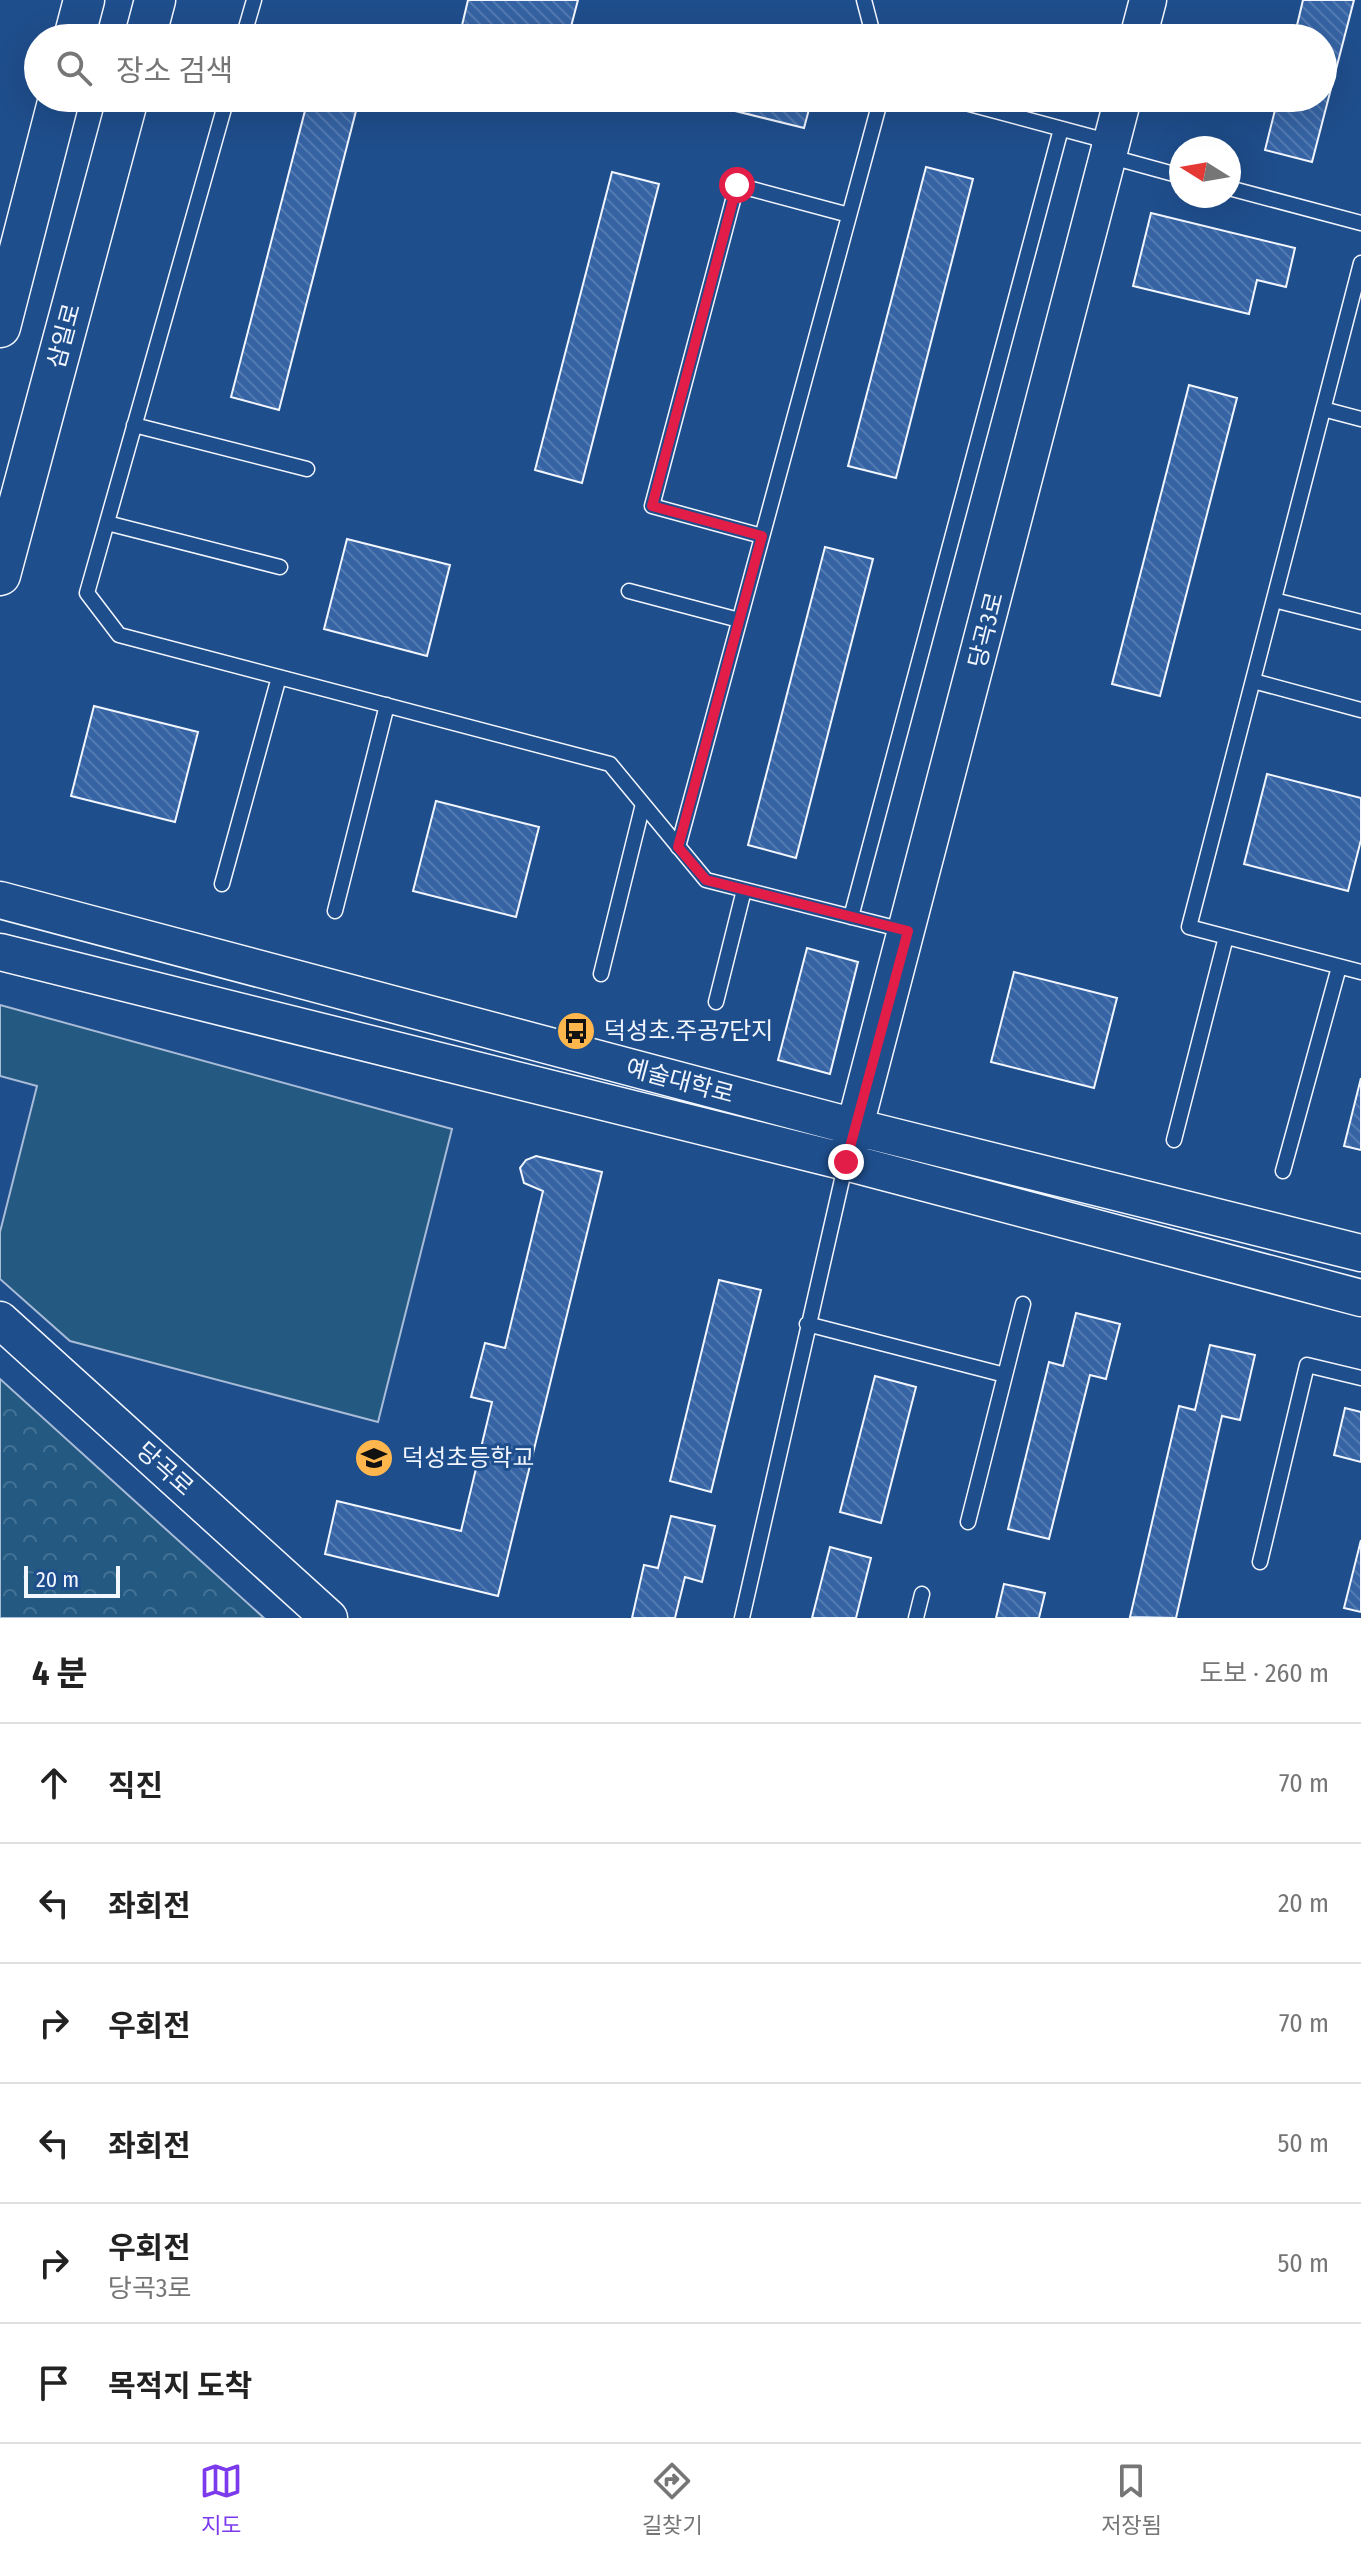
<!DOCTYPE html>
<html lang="ko">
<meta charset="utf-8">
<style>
body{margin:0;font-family:"Fira Sans Condensed","Noto Sans KR",sans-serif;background:#f2f2f2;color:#222}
.compass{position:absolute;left:1169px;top:136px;width:72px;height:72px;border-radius:50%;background:#fff;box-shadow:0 8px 32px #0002;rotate:281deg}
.scale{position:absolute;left:24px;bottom:20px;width:96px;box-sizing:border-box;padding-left:8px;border:4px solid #f2f6ff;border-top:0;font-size:22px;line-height:28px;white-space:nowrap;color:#f2f6ff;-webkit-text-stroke:6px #1f4e8c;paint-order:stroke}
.stop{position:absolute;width:24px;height:24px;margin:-18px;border:6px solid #e11d48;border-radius:50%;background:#fff}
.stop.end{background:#e11d48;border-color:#fff;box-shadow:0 2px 8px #0008}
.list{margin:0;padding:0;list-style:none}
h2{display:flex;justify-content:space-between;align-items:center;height:104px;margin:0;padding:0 32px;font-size:34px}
h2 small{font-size:26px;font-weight:400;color:#767676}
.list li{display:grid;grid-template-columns:52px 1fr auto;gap:24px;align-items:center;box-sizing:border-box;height:120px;padding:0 32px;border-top:2px solid #e0e0e0}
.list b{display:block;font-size:30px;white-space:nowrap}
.list p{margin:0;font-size:26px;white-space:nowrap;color:#767676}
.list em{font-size:26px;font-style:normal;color:#767676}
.icon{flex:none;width:44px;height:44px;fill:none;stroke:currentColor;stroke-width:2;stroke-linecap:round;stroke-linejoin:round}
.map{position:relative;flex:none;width:1361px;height:1618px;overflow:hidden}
.search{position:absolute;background:#fff;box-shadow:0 8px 32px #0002;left:24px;right:24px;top:24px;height:88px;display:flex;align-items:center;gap:20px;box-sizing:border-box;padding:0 28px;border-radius:44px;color:#767676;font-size:30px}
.sheet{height:824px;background:#fff}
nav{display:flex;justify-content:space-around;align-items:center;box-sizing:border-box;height:112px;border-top:2px solid #e0e0e0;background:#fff;font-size:22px;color:#767676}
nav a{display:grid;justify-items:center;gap:4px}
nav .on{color:#7c3aed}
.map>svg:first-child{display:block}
.forest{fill:url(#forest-crowns);stroke:#a8bbd7;stroke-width:2}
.pitch{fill:#245a82;stroke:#a8bbd7;stroke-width:2}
.building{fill:url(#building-back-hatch);stroke:#f2f6ff;stroke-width:2}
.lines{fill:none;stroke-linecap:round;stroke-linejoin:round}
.service-casing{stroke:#f2f6ff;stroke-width:17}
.tertiary-casing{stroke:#f2f6ff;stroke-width:39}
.secondary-casing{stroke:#f2f6ff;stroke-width:43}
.service{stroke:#1f4e8c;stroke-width:14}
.tertiary{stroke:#1f4e8c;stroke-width:36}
.secondary{stroke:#1f4e8c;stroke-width:40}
.route{stroke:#e11d48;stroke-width:10}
.labels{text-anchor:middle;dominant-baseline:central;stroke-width:6;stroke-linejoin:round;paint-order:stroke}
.street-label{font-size:24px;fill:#f2f6ff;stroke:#1f4e8c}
.poi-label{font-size:24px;fill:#f2f6ff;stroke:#1f4e8c;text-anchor:start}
</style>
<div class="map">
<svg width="1361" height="1618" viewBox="0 0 1361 1618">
<defs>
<pattern id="forest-crowns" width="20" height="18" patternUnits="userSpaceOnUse" patternTransform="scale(2)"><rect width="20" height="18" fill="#245a82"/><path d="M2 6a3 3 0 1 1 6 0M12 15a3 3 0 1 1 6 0" fill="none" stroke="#447295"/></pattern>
<pattern id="building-back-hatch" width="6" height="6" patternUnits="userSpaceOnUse" patternTransform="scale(2)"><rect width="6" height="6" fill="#3563a3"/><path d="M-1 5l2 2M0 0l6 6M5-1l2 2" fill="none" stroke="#537ab1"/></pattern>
</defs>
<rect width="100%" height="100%" fill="#1f4e8c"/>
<path class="forest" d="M0,1379L264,1618H0Z"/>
<path class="pitch" d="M0,1005L452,1129L378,1422L70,1341L0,1279V1232L37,1086L0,1076Z"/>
<path class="building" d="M468,0H578L568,38H459Z
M1303,0H1354L1312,162L1265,150L1278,98H1323V38H1294Z
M734,98H812L804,128L731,110Z
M308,99L356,111L279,410L231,397Z
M926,167L973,179L896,478L848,466Z
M612,172L659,184L582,483L535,470Z
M1151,213L1295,248L1286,287L1257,280L1249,314L1133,286Z
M1189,385L1237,398L1160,696L1112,684Z
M347,539L450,565L427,656L324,629Z
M825,547L873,559L796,858L748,845Z
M94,706L198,732L175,822L71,796Z
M1267,774L1361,798V840L1348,891L1244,864Z
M436,801L539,827L516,917L413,891Z
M807,948L858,962L830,1074L778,1060Z
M1014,972L1117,998L1094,1088L991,1062Z
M1361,1078V1150L1344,1146Z
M536,1156L602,1172L498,1596L325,1554L337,1501L461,1531L492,1402L471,1397L485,1343L505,1348L543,1191L524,1183L520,1168L526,1160Z
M719,1280L761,1290L711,1492L670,1481Z
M1076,1313L1120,1324L1106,1379L1090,1375L1049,1539L1008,1529L1049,1362L1063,1366Z
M1210,1345L1255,1355L1240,1420L1222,1416L1176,1618L1130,1617L1179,1406L1195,1410Z
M875,1376L916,1387L881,1523L840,1512Z
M1345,1408L1361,1412V1462L1334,1455Z
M671,1516L715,1526L702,1582L685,1577L675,1618H632L644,1565L658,1568Z
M1361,1540V1612L1344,1608Z
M830,1547L871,1558L856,1618H812Z
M1004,1584L1045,1593L1039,1618H996Z"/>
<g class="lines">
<g class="service-casing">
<path id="service" d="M864,0L874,38
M243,38L254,0
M227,98L87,593L119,635L610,764L706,880L907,931
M947,98L1096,138L1108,156L1181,176
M1229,188L1361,223
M1361,263L1189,927L1361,972
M1323,409L1361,419
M134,425L307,469
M107,523L280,567
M762,536L652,506L737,185L849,215
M629,591L739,620
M1274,600L1361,622
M1253,681L1361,710
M678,847L881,98
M222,884L279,677
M335,911L387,705
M851,917L1061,129
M601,974L643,804
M716,1002L744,890
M1174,1140L1226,937
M1283,1171L1339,967
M807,1324L1005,1375
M968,1522L1023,1304
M1260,1562L1307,1365L1361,1378
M742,1618L846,1162
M916,1618L922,1594"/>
</g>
<g class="tertiary-casing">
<path id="tertiary" d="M1138,38L1148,0
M0,900L855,1127L1361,1253
M0,952L846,1162L1361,1298
M849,1149L1123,98
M0,1320L329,1618"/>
</g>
<g class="secondary-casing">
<path id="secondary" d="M74,38L84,0
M145,38L155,0
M0,327L59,98
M0,575L128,98"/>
</g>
<use href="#service" class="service"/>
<use href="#tertiary" class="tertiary"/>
<use href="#secondary" class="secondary"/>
</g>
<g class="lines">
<path class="route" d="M737,185L652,506L762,536L678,847L706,880L908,931L846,1162"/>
</g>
<defs>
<g id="bus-disc" transform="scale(2)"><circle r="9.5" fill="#ffb74d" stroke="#1f4e8c"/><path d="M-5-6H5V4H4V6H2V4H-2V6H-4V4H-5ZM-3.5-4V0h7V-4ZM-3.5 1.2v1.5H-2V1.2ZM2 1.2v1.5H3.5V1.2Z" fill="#111"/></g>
<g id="school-disc" transform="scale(2)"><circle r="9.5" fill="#ffb74d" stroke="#1f4e8c"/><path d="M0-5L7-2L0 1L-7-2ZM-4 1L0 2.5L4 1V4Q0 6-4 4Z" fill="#111"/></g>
</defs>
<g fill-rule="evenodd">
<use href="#bus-disc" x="576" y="1031"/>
<use href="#school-disc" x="374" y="1458"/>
</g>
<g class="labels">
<g class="street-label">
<text transform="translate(64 336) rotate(-75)">삼일로</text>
<text transform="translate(986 630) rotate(-76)">당곡3로</text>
<text transform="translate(680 1081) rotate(15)">예술대학로</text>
<text transform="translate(165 1469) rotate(42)">당곡로</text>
</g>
<g class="poi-label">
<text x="604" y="1031">덕성초.주공7단지</text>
<text x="402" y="1458">덕성초등학교</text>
</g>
</g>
</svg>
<svg class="compass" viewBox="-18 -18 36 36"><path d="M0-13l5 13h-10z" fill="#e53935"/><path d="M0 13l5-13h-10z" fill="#767676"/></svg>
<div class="scale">20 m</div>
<div class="stop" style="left:737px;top:185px"></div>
<div class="stop end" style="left:846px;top:1162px"></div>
<div class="search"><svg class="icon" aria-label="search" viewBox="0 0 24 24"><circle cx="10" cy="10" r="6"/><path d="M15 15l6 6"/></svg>장소 검색</div>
</div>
<section class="sheet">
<h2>4 분<small>도보 · 260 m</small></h2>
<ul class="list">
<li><svg class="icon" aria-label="ahead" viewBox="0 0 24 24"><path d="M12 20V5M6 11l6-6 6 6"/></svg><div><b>직진</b></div><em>70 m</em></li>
<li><svg class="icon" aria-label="left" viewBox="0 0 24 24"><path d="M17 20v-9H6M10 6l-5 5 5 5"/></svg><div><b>좌회전</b></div><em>20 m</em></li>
<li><svg class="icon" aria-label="right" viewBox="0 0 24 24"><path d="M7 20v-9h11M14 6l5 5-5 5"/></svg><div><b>우회전</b></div><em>70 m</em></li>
<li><svg class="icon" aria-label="left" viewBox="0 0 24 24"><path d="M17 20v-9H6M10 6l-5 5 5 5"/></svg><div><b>좌회전</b></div><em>50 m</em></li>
<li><svg class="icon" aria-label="right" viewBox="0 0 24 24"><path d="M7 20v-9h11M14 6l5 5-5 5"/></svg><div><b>우회전</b><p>당곡3로</p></div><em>50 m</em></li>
<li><svg class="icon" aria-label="arrive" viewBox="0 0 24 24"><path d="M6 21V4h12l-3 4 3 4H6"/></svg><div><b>목적지 도착</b></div></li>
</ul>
</section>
<nav>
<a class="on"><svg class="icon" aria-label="map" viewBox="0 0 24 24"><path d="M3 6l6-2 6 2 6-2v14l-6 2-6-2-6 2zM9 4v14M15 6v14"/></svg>지도</a>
<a><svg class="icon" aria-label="directions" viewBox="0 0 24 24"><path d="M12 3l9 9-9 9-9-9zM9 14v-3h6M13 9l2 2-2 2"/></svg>길찾기</a>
<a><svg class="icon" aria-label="saved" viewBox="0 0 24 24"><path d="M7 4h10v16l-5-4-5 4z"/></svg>저장됨</a>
</nav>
